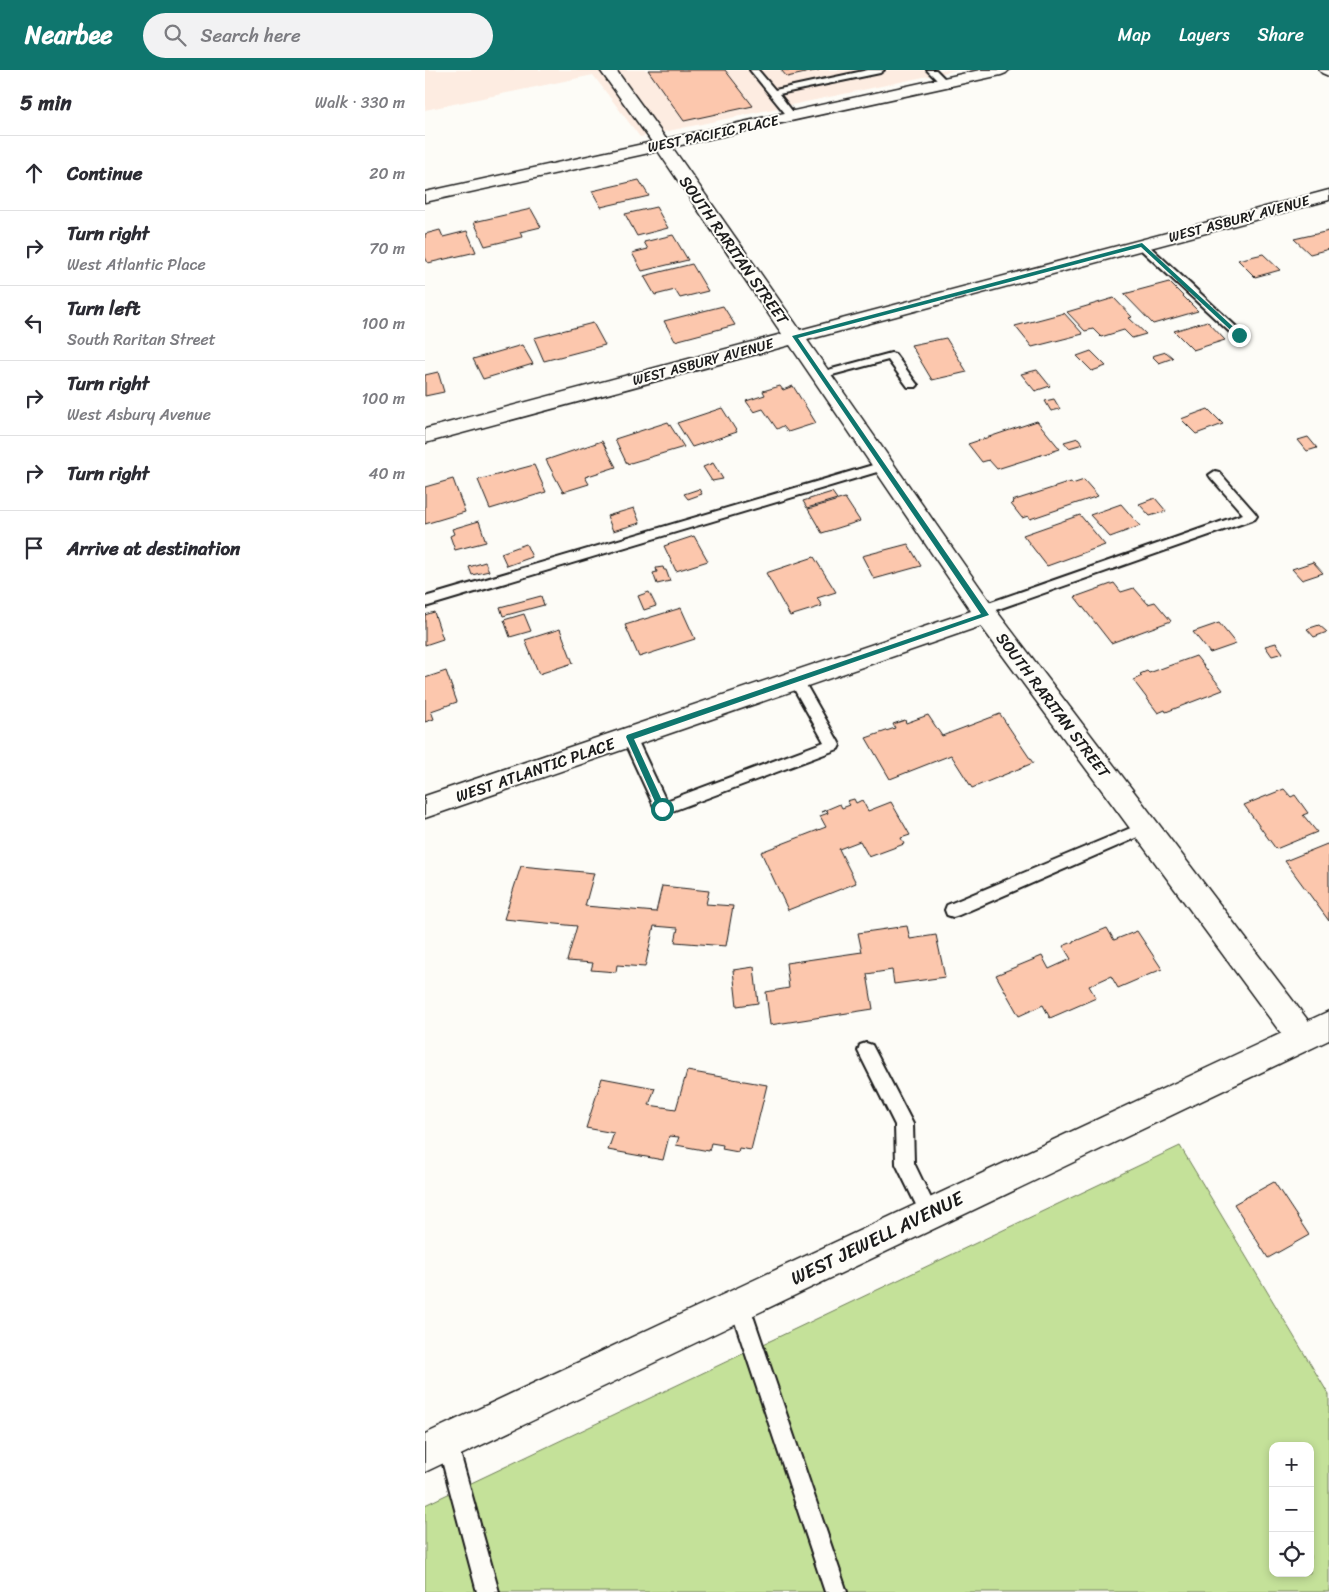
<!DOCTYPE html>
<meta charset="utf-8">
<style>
body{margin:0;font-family:Sriracha,sans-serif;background:#f2f2f3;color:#2b2b33}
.controls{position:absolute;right:15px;bottom:15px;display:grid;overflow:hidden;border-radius:10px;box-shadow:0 2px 8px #0003}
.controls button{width:45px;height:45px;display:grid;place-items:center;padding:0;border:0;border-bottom:1px solid #e1e1e2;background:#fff;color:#2b2b33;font:25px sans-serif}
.stop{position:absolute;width:15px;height:15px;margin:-11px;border:4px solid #0f766e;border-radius:50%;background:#fff}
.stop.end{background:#0f766e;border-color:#fff;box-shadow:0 1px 5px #0008}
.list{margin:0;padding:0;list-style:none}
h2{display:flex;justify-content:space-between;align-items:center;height:65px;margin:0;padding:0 20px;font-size:21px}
h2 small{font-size:16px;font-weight:400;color:#7c7c81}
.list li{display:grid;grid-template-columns:32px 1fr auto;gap:15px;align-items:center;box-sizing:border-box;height:75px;padding:0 20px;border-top:1px solid #e1e1e2}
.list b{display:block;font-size:19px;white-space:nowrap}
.list p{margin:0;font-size:16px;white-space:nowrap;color:#7c7c81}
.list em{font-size:16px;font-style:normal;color:#7c7c81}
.icon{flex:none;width:28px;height:28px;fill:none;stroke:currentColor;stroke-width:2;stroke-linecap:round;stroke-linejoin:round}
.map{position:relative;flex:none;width:904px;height:1522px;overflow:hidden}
header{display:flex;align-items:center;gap:30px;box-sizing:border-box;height:70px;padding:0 25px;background:#0f766e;color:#fff}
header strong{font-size:24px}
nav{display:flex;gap:28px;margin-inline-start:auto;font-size:18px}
.search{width:350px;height:45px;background:#f2f2f3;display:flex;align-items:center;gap:12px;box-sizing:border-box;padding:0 18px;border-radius:28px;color:#7c7c81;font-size:19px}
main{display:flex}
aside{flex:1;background:#fff}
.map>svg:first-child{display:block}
.built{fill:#fdece1}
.green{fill:#c4e199;stroke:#707e5a;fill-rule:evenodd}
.building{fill:#fcc7ad;stroke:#1c1c1c}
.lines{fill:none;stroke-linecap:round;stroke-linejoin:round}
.lane-casing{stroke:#1c1c1c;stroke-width:4}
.street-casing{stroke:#1c1c1c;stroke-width:3}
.secondary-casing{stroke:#1c1c1c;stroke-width:3}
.lane{fill:#fdfcf7;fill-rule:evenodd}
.street{fill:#fdfcf7;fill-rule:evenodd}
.secondary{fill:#fdfcf7;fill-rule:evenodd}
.route{fill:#0f766e}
.labels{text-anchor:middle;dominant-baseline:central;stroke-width:4;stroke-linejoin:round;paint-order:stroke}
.far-street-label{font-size:14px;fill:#1c1c1c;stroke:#fdfcf7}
.street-label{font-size:16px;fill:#1c1c1c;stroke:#fdfcf7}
.near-street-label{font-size:19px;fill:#1c1c1c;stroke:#fdfcf7}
</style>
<header>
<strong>Nearbee</strong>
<div class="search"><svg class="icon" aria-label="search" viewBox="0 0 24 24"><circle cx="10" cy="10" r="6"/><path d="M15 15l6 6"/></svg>Search here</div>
<nav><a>Map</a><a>Layers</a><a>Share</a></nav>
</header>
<main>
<aside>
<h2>5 min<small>Walk · 330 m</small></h2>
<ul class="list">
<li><svg class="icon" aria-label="ahead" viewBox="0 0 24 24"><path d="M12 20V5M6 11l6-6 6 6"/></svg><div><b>Continue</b></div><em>20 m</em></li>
<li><svg class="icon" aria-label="right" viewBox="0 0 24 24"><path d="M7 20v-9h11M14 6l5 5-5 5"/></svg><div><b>Turn right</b><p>West Atlantic Place</p></div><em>70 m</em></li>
<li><svg class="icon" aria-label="left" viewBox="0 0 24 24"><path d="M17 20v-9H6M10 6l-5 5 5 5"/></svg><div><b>Turn left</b><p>South Raritan Street</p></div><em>100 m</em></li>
<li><svg class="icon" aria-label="right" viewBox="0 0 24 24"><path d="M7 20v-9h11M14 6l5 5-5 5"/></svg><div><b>Turn right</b><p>West Asbury Avenue</p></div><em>100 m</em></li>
<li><svg class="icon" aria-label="right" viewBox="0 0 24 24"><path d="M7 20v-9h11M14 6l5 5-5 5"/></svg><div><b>Turn right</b></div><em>40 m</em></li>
<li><svg class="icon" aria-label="arrive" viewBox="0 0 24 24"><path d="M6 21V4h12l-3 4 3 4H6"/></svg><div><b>Arrive at destination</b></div></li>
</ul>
</aside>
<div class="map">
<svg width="904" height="1522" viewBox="0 0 904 1522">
<rect width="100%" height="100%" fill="#fdfcf7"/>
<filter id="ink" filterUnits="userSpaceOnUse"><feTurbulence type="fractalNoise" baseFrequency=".02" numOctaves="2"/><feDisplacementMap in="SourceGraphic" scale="10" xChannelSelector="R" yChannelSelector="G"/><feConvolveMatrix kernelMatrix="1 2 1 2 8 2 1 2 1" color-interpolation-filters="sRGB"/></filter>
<g filter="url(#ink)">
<path class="built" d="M0,0H532L215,67L168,5L0,40Z"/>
<path class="green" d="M755,1076L904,1325V1522H0V1435ZM848,1376H885V1503H848Z"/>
<path class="building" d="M223,0H300L328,36L259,51Z
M356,0H394L362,7Z
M214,110L224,126L176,137L167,121Z
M231,137L243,158L212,166L200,144Z
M106,139L116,157L95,162L97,167L60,176L49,152Z
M15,160L18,167L42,161L51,182L3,193L0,187V164Z
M904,161V179L885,184L869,169Z
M248,165L263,190L217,201L207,183L223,179L219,172Z
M838,184L855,200L830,207L813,190Z
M267,194L283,221L255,228L250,220L230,225L219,206Z
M744,212L773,241L728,254L699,224Z
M689,228L707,247L704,248L721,264L707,268L699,260L676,267L668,259L660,261L642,242Z
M298,236L310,255L250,271L239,251Z
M639,243L658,264L607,277L590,256Z
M782,251L800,270L768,280L749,261Z
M168,253L180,275L119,291L109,268Z
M521,268L542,302L507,310L486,275Z
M97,275L108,294L58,309L48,289Z
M666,281L681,296L667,301L652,286Z
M741,282L748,288L734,293L727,286Z
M612,300L625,316L610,321L596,304Z
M13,302L19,322L0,326V305Z
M355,316L358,320L368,316L391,353L363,362L358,356L352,359L338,339L329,342L321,331L340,325L338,321Z
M629,329L635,339L626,341L620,331Z
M297,338L312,362L267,377L252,353Z
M783,339L798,354L771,364L756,349Z
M612,351L635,379L572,399L564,390L557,392L543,374Z
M243,352L259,377L202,394L190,369Z
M883,367L892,378L882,381L873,370Z
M653,368L658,374L644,378L639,372Z
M177,371L191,397L160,407L164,414L138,422L121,390Z
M288,393L298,409L287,411L278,397Z
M109,395L121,422L65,439L53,410Z
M28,409L40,442L0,454V417Z
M659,410L673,426L605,449L603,446L597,448L586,434L589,433L587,431L646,412L647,414Z
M274,419L277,424L263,429L259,424Z
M407,422L412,429L382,438L378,431Z
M420,428L435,451L397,463L383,439Z
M730,428L741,441L725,446L714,434Z
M696,434L715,456L685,467L665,445Z
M209,438L215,453L188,461L182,446Z
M655,445L680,475L622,496L598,465Z
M54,451L61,472L30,480L25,466L29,464L27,459Z
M269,466L283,491L251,501L239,476Z
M101,474L107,487L82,496L76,483Z
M483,474L496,496L449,509L437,486Z
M389,487L411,522L392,528L397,536L365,546L341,503Z
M60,492L64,501L47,505L44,497Z
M888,492L898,503L877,510L867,499Z
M238,497L239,500H241L245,511L232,514L228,503L232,502L231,498Z
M689,513L696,522L709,518L723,534L730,532L746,551L686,573L650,527Z
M224,522L231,536L219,540L213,526Z
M116,526L119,535L78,546L75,537Z
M256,538L270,569L214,587L200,555Z
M9,542L18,569L0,575V545Z
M99,544L106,561L85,567L79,550Z
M794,553L811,574L785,583L768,562Z
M894,555L902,562L889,567L882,559Z
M135,559L148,593L114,604L100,570Z
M851,573L858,583L847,586L840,576Z
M771,586L798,620L741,642L740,640L733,643L708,610L717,606L715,604L722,601L724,603Z
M21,601L32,632L6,641L9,649L0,652V608Z
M575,644L608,693L547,718L526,685L465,709L441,668L470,658L468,654L480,650L481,653L503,645L517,666Z
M859,719L866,727L870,725L883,743L878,745L892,762L851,779L819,735Z
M429,729L431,733L437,730L443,741L466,732L485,765L476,768L479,774L444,787L435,771L414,779L431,813L363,840L336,782L401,757L395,746L403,743L402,740L396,742L415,734L417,738L425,735L422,731Z
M902,774L904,776V851L860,791Z
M96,796L169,803L160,836L231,842L237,816L284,821L281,834L308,836L301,876L250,872L253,858L229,856L220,897L192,895L191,902L166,900L168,893L142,891L152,856L79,849Z
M482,856L485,869L511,865L520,907L469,914L467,900L442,904L448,939L345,955L341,922L364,918L361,893L437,882L433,863Z
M682,858L689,870L712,861L737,899L693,918L686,906L664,916L671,928L625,948L618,935L594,946L571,905L617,886L624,899L646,889L638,876Z
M329,897L333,933L312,936L308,900Z
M262,1001L342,1015L326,1080L314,1078L313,1082L297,1079L298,1075L286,1073L284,1081L251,1075L254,1067L244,1066L238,1090L183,1080L189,1063L161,1058L177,1008L230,1018L224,1035L251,1039Z
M849,1112L884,1165L843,1188L809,1134Z"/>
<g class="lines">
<g class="lane-casing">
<path id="lane" d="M325,0H333L350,20L443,0H459L455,3L354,24L371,46L367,49L364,48Z
M502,0H511L523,12L516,14Z
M717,172L721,173L818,263L819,265L818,267H810L713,177V173Z
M466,283L470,284L491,313L493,315L491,317H483L463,290L396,308L390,305L392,303Z
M458,392L464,396L462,399L0,537V527Z
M790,401L794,402L830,443L832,446L830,449L562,543H552L550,540L552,537L818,444L786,408L784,405Z
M371,605L376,606L413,671L415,675L413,679L242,743L237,745L232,743L197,667L199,663L204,661L209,663L241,731L399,672L364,610L366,606Z
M720,752L725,754L727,758L725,762L534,845L528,847L522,845L520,840L522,835Z
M441,973L447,975L488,1054L489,1093L513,1143L510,1149L504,1152L498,1149L471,1094L470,1055L433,981L435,975Z
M314,1224L321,1227L324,1234L422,1522H400L304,1234L307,1227Z
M22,1362L29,1365L32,1372L74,1522H52L12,1372L15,1365Z"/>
</g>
<g class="street-casing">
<path id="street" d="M175,0H191L241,69L555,0H584L581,3L576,5L247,77L375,260L904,120V130L382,270L570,539L888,957L892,967L888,977L877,982L866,977L556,556L0,748V726L546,541L365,275L0,373V359L357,264L233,81L0,132V122L227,72Z
M894,0H904V6L897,3Z"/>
</g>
<g class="secondary-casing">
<path id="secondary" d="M904,941V970L0,1402V1364Z"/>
</g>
<use href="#lane" class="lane"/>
<use href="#street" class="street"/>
<use href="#secondary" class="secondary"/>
</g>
</g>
<path class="route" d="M717,173L816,264V266H812L716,177L373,268L564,545L209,669L241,739L240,741H234L201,667L202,665L556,544L367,266Z"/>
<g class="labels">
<g class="far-street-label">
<text transform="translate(288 64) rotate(-12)">WEST PACIFIC PLACE</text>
<text transform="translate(814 149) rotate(-15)">WEST ASBURY AVENUE</text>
<text transform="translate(278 292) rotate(-15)">WEST ASBURY AVENUE</text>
</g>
<g class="street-label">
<text transform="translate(309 180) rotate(55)">SOUTH RARITAN STREET</text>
<text transform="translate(628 635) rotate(53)">SOUTH RARITAN STREET</text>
<text transform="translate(110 700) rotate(-19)">WEST ATLANTIC PLACE</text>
</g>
<g class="near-street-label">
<text transform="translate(452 1168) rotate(-26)">WEST JEWELL AVENUE</text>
</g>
</g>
</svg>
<div class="controls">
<button>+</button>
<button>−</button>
<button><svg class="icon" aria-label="locate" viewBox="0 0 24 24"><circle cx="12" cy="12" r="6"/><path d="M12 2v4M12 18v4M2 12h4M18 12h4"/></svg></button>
</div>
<div class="stop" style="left:237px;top:739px"></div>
<div class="stop end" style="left:814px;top:265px"></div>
</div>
</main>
